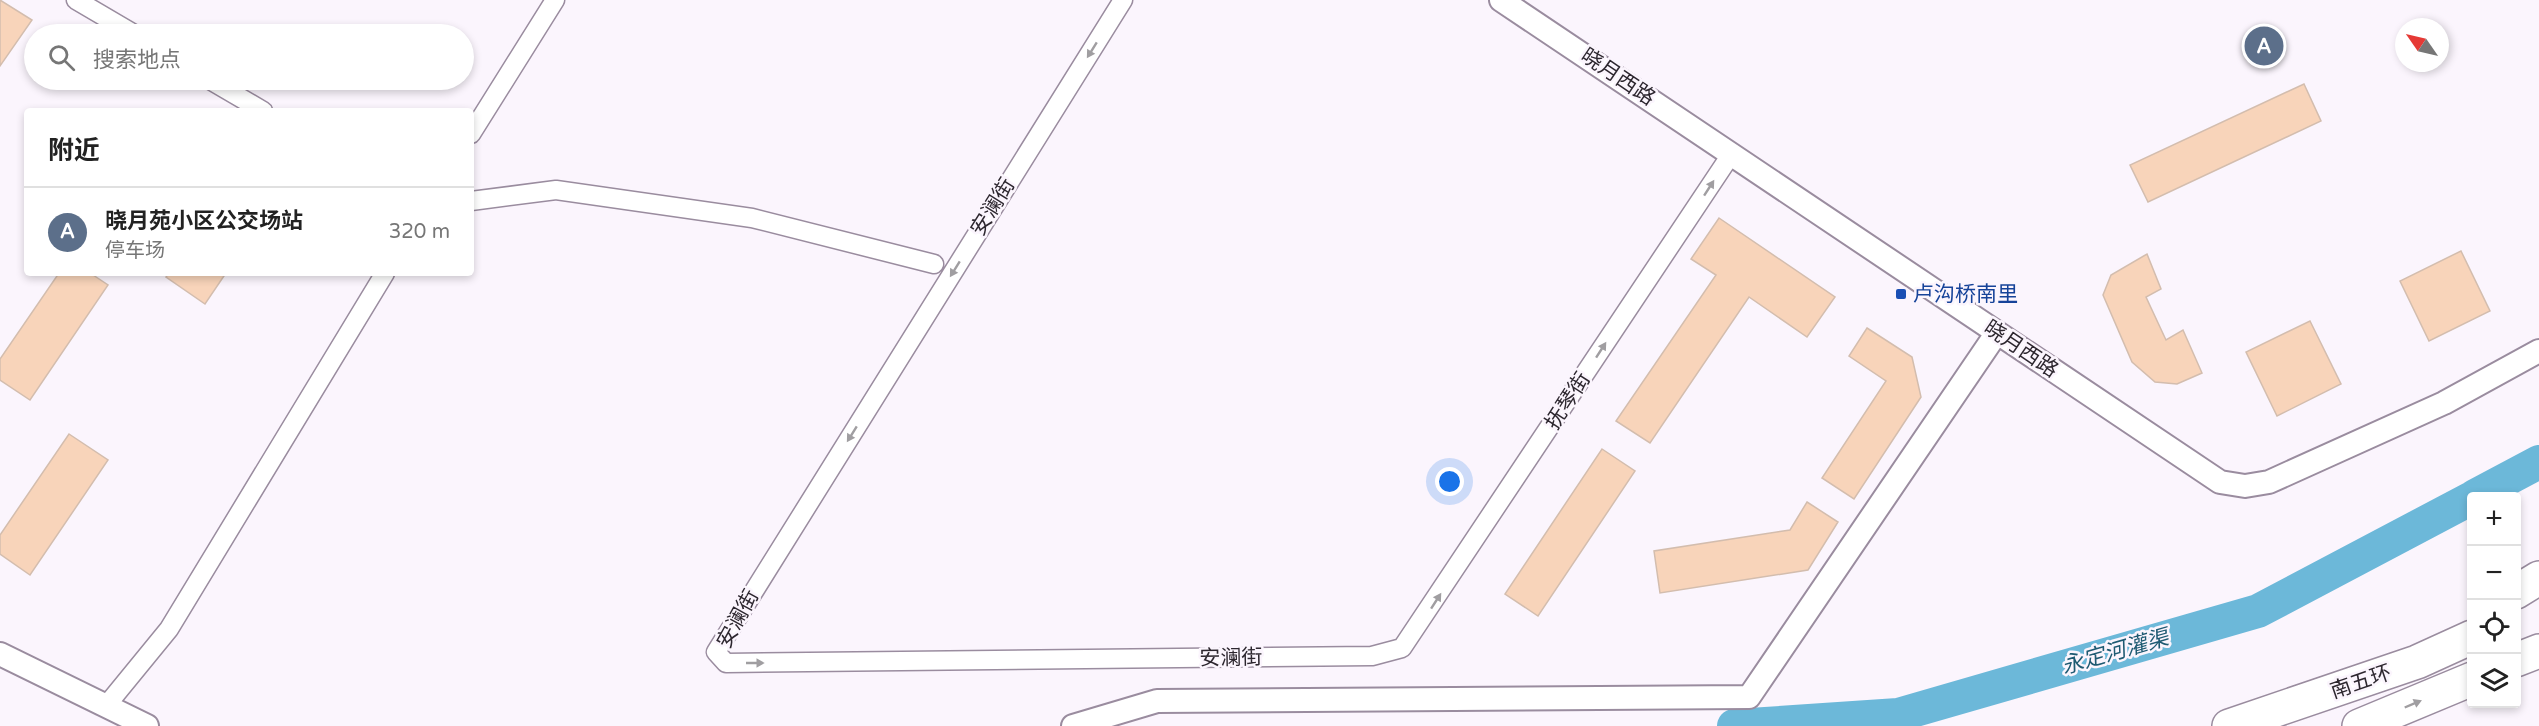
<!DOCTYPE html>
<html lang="zh">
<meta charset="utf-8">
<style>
body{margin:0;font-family:"Varela Round","Noto Sans SC",sans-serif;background:#f2f2f2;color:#222}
.controls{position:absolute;right:18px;bottom:18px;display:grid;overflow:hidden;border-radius:6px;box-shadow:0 3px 9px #0003}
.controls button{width:54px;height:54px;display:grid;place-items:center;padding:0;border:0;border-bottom:2px solid #e0e0e0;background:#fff;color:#222;font:30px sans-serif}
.compass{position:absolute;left:2395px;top:18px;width:54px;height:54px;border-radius:50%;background:#fff;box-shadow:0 3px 9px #0003;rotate:304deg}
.you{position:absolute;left:1450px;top:482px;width:21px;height:21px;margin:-15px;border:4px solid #fff;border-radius:50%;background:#1a73e8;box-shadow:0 0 0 9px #1a73e833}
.badge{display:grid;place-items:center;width:39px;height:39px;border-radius:50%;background:#844111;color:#fff;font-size:20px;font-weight:700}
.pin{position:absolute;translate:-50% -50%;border:3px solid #fff;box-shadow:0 2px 6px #0006}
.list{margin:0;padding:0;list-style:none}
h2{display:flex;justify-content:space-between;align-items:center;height:78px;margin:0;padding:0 24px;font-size:26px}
h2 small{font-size:20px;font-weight:400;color:#767676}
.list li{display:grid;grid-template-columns:39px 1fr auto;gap:18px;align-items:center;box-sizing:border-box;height:90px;padding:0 24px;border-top:2px solid #e0e0e0}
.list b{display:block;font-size:22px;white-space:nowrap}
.list p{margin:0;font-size:20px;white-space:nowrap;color:#767676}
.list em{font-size:20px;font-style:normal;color:#767676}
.icon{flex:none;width:33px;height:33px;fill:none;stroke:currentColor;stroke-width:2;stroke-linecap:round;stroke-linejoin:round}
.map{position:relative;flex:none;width:2539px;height:726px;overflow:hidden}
.search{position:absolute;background:#fff;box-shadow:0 3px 9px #0003;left:24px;top:24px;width:450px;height:66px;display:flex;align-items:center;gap:15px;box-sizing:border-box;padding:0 21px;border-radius:33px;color:#767676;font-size:22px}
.panel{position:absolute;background:#fff;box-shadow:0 3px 9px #0003;left:24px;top:108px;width:450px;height:168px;border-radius:6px}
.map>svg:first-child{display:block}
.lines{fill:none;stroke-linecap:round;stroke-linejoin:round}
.river{stroke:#6cb8d9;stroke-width:34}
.building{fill:#f8d4ba;stroke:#d3bdae;stroke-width:1.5}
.minor-casing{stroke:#9a8c9f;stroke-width:21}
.tertiary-casing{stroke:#9a8c9f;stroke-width:26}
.motorway-casing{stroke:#9a8c9f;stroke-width:36}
.minor{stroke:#fff;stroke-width:18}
.tertiary{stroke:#fff;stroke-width:22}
.motorway{stroke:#fff;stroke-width:33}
.oneway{fill:#a09ea1}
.transit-dot{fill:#1a4fb4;stroke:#fbf5fd;stroke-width:2}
.labels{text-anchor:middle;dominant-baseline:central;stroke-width:5;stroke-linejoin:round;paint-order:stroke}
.street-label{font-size:21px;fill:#2d272f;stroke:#fbf5fd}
.transit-label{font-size:21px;fill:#164399;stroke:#fbf5fd;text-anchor:start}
.water-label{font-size:22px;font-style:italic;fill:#1e5a72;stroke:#fbf5fd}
</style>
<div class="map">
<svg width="2539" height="726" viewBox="0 0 2539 726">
<rect width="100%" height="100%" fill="#fbf5fd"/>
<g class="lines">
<path class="river" d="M2475,496L2539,462
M1734,726L1898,715L2258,611L2472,498"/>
</g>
<path class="building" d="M0,0L32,20L0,66Z
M2304,84L2321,121L2148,202L2130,165Z
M1719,218L1835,297L1807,337L1749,297L1650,443L1616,421L1716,275L1691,259Z
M2461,251L2490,311L2429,341L2400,281Z
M2147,254L2161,289L2146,297L2166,340L2183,330L2202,373L2177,384L2155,382L2132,362L2103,295L2111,275Z
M59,273H90L108,285L30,400L0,380V359Z
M169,273H226L205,304L166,277Z
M2310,321L2341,384L2277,416L2246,352Z
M1867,328L1912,357L1921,397L1854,499L1822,478L1886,381L1849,356Z
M69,434L108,460L30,575L0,554V535Z
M1602,449L1635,471L1538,616L1505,594Z
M1807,502L1838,522L1808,570L1660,593L1654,551L1790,530Z"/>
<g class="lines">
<g class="minor-casing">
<path id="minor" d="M76,0L134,34
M1123,0L716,652L726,663L1372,656L1402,648L1732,153
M210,80L263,111
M471,134L555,0
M471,201L556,190L752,218L934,264
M106,706L169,629L385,273"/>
</g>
<g class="tertiary-casing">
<path id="tertiary" d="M1501,0C1742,159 1980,322 2220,482L2245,486L2269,482L2444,403L2539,351
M0,654L147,726
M1073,726L1157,701L1749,697L1996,334"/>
</g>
<g class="motorway-casing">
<path id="motorway" d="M2516,592L2539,578
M2516,660L2539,651
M2229,726L2417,662L2472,637
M2359,726L2472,679"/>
</g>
<use href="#minor" class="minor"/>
<use href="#tertiary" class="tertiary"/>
<use href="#motorway" class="motorway"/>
</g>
<defs><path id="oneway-solid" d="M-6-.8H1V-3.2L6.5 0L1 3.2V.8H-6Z" transform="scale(1.5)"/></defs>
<g class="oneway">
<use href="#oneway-solid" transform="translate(1092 50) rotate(122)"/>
<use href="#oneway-solid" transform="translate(1709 188) rotate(-57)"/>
<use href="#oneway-solid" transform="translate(955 269) rotate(122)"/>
<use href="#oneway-solid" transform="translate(1601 350) rotate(-57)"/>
<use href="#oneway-solid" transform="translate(852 434) rotate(122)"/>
<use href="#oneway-solid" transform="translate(1436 601) rotate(-57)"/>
<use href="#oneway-solid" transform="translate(755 663)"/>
<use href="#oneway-solid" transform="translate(2413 704) rotate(-23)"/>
</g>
<rect class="transit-dot" x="1895" y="288" width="12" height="12" rx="3"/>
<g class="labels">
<g class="street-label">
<text transform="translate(1618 77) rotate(34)">晓月西路</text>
<text transform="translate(993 207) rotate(-58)">安澜街</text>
<text transform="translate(2021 349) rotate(34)">晓月西路</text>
<text transform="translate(1568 401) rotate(-57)">抚琴街</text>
<text transform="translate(738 619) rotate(-61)">安澜街</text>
<text transform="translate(1231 658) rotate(-1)">安澜街</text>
<text transform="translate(2361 682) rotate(-19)">南五环</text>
</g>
<g class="transit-label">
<text x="1913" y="294">卢沟桥南里</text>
</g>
<g class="water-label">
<text transform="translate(2115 652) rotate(-16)">永定河灌渠</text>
</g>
</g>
</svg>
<div class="controls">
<button>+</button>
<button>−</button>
<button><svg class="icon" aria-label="locate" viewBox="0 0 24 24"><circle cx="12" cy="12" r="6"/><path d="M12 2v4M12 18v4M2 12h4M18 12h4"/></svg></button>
<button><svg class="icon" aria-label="layers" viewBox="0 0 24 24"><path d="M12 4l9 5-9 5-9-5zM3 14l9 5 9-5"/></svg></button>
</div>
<svg class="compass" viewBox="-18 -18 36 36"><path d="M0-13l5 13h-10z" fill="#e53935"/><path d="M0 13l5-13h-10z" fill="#767676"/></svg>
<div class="you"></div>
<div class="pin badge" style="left:2264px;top:46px;background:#5c6f8a">A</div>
<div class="search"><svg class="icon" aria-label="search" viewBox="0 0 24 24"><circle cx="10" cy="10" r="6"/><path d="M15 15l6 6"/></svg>搜索地点</div>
<section class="panel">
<h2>附近<small></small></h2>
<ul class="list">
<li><span class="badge" style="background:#5c6f8a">A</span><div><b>晓月苑小区公交场站</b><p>停车场</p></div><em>320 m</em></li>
</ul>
</section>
</div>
